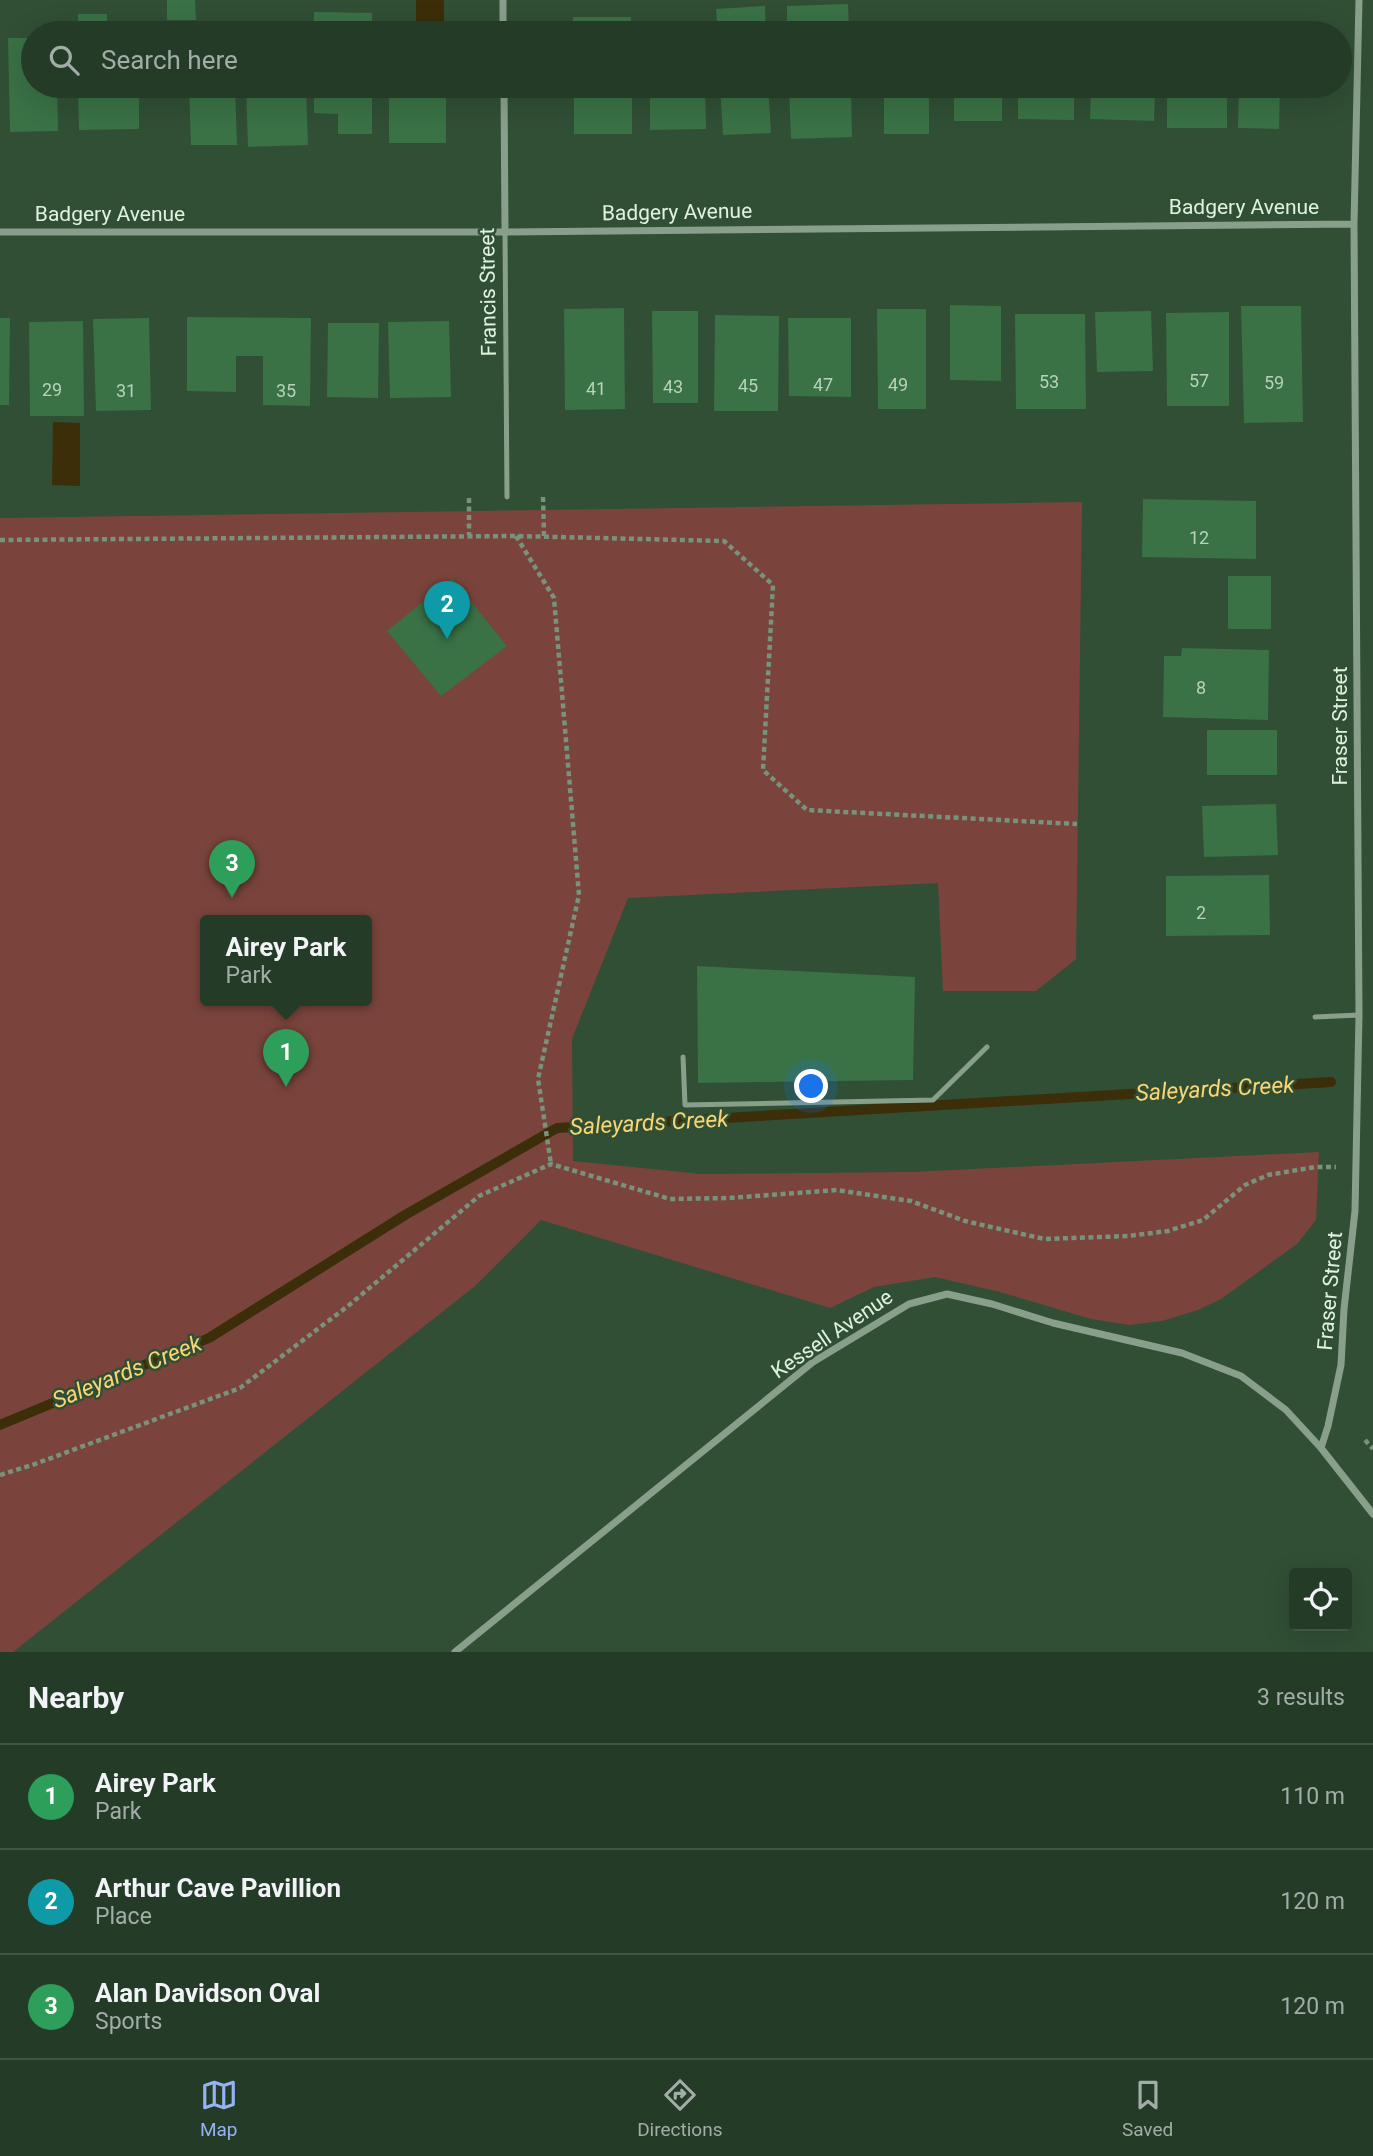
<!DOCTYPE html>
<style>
body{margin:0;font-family:Roboto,sans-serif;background:#2c4230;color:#f1f3f6}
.controls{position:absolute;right:21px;bottom:21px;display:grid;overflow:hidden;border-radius:7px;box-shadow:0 7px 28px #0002}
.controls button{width:63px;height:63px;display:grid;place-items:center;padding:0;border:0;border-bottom:2px solid #415545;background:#243b28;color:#f1f3f6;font:35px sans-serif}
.you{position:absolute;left:812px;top:1087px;width:24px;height:24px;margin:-18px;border:5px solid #fff;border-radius:50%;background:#1a73e8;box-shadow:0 0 0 10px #1a73e833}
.badge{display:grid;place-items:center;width:46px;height:46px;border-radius:50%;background:#95b2f1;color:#fff;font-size:23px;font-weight:700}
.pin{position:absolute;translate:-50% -58px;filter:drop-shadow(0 2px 4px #0008)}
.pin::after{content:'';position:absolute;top:37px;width:24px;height:21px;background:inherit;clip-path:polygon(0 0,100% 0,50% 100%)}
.popup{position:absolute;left:200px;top:915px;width:172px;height:91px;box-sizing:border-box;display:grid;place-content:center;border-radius:7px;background:#243b28;filter:drop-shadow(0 2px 5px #0005);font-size:23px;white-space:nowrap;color:#a3ada8}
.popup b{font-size:26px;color:#f1f3f6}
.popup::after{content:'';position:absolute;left:50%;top:100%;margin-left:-14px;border:14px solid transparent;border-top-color:#243b28}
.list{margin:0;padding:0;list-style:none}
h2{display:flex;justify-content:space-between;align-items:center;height:91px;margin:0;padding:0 28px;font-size:30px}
h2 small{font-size:23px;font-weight:400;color:#a3ada8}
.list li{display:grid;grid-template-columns:46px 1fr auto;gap:21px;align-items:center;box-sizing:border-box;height:105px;padding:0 28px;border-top:2px solid #415545}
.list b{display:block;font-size:26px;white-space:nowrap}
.list p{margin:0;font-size:23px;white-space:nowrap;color:#a3ada8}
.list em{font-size:23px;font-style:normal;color:#a3ada8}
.icon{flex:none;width:38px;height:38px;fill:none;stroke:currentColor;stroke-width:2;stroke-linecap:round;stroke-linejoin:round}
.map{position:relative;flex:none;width:1373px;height:1652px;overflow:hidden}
.search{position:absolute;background:#243b28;box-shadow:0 7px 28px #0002;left:21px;right:21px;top:21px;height:77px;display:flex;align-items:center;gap:18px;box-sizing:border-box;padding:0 24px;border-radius:38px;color:#a3ada8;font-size:26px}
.sheet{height:406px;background:#243b28}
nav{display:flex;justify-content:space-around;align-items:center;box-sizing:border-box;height:98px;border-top:2px solid #415545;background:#243b28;font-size:19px;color:#a3ada8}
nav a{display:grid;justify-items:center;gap:4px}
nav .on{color:#95b2f1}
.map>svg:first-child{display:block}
.green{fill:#7a443c;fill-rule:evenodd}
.water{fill:#3b2e09}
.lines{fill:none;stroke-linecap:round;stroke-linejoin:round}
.stream{stroke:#3b2e09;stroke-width:10}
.building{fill:#3a7145}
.path{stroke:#78927b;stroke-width:4.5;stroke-dasharray:5 3.5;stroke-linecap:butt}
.service{stroke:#88a08b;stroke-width:5}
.minor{stroke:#88a08b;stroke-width:7}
.labels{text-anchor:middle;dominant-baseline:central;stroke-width:5;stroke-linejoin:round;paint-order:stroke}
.number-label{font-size:18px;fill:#b6d2ba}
.street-label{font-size:21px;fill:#dff2e1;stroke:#304f35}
.water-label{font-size:23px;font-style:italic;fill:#f9d575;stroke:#304f35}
</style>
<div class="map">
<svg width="1373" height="1652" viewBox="0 0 1373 1652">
<rect width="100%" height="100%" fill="#304f35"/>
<path class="green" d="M1082,502L1076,959L1036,991H943L938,883L628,898L572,1039L573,1161L701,1174L912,1172L1319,1152L1316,1220L1297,1244L1221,1299L1198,1310L1162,1321L1129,1325L1091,1319L1000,1292L935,1277L874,1287L830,1308L541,1220L475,1286L13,1652H0V518ZM205,921H366V1001H205Z"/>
<path class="water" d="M416,0H444V33H416Z
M53,422L80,423V486L52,485Z"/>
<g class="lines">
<path class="stream" d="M0,1425L209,1338L405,1215L557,1128L1331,1082"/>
</g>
<path class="building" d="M167,0H195L196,20H167Z
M848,4L849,33H787V6Z
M765,6L766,33H718L716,9Z
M314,12L372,13V33H314Z
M78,14H107V33H78Z
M573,17H631V33H573Z
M1192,25H1228V33H1193Z
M1117,26L1157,27L1156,33H1117Z
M8,38H33V86H57L58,131L10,132Z
M78,86H139V129L79,130Z
M189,86H235L237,145H191Z
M246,86H306L308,145L248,147Z
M314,86H372V134H338V114L314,113Z
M389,86H446V143H389Z
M574,86H632V134H574Z
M650,86H705L706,129L650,130Z
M720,86H768L771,133L723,135Z
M789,86H851L852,137L791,139Z
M884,86H929V134H884Z
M954,86H1002V121H954Z
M1018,86H1074V120L1018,119Z
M1091,86H1155L1154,121L1090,119Z
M1167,86H1227V128H1167Z
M1239,86H1280L1279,129L1238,128Z
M950,305L1001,306V381L950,380Z
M1241,306H1301L1303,422L1244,423Z
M624,308L625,409L565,410L564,309Z
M877,309H926V409H878Z
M652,311H698V403H653Z
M1151,311L1153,371L1097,372L1095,312Z
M1229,312V406H1167L1166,313Z
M1015,314H1085L1086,409H1016Z
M715,315L779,316L778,411H714Z
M187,317L311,318L310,406L263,405V356H236V392L187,391Z
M0,318H10L9,405H0Z
M149,318L151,410L96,411L93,319Z
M788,318H851V397L789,396Z
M83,321L84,416H30L29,322Z
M449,321L451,397L390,398L388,322Z
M328,323H379L378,398L327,397Z
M1143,499L1256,501V559L1142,557Z
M1228,576H1271V629H1228Z
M452,578L507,646L441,696L387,631Z
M1182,648L1269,650L1268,720L1163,717L1164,656H1181Z
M1207,730H1277V775H1207Z
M1276,804L1278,855L1204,857L1202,806Z
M1269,875L1270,935L1166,936V876Z
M697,966L915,977L913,1080L698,1083Z"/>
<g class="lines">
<path class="path" d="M543,497L544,536
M469,498V535
M516,536L554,598L579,895L538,1079L551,1164
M0,540L516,536L724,541L773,585L763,770L807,810L1077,824
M1365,1440L1373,1449
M0,1475L35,1464L240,1388L348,1306L479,1196L551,1164L670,1199L729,1198L837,1190L911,1201L965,1221L1044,1239L1128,1236L1168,1231L1203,1220L1245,1185L1268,1175L1315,1167H1336"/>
<path class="service" d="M505,232L507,497
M1315,1017L1359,1015
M683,1057L685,1105L933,1100L987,1047"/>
<path class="minor" d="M503,0V33
M504,86L505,232
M0,232H505L1354,224
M1321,1448L1328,1426L1341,1365L1344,1309L1355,1211L1359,1015L1354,224L1359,0
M455,1652L813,1362L909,1304L947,1294L992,1304L1053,1323L1182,1353L1241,1376L1286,1410L1321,1448L1373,1514"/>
</g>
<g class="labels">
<g class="number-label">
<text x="1199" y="380">57</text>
<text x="1049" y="381">53</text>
<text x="1274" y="382">59</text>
<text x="823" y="384">47</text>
<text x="898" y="384">49</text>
<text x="748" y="385">45</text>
<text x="673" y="386">43</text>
<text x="596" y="388">41</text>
<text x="52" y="389">29</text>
<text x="126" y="390">31</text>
<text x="286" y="390">35</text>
<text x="1199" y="537">12</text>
<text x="1201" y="687">8</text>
<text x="1201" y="912">2</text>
</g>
<g class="street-label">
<text x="1244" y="207">Badgery Avenue</text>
<text transform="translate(677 212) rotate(-1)">Badgery Avenue</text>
<text x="110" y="214">Badgery Avenue</text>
<text transform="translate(488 292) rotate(-91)">Francis Street</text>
<text transform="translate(1340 726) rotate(-90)">Fraser Street</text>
<text transform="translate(1330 1291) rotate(-85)">Fraser Street</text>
<text transform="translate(832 1334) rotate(-34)">Kessell Avenue</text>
</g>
<g class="water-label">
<text transform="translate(1215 1089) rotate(-3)">Saleyards Creek</text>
<text transform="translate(649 1123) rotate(-3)">Saleyards Creek</text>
<text transform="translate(127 1372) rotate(-22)">Saleyards Creek</text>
</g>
</g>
</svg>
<div class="controls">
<button><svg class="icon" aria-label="locate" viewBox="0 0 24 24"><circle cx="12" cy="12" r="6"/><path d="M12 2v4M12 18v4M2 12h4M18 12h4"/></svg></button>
</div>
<div class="you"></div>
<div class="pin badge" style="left:286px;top:1087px;background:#2e9e5b">1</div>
<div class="popup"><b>Airey Park</b>Park</div>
<div class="pin badge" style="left:447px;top:639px;background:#0f9aa8">2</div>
<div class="pin badge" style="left:232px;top:898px;background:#2e9e5b">3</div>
<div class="search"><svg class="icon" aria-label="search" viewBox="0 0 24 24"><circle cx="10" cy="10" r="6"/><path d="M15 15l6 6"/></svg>Search here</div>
</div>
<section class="sheet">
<h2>Nearby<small>3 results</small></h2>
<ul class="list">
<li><span class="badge" style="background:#2e9e5b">1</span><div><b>Airey Park</b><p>Park</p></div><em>110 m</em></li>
<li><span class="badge" style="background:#0f9aa8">2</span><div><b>Arthur Cave Pavillion</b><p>Place</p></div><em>120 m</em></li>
<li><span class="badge" style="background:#2e9e5b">3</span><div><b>Alan Davidson Oval</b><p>Sports</p></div><em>120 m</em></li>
</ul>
</section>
<nav>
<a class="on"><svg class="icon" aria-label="map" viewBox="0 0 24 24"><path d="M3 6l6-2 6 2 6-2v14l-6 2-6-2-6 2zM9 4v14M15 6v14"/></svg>Map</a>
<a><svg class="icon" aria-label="directions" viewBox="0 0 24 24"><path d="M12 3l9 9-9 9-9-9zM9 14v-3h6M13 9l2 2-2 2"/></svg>Directions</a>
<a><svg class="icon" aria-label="saved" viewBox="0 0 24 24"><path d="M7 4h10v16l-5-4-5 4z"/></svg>Saved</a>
</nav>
